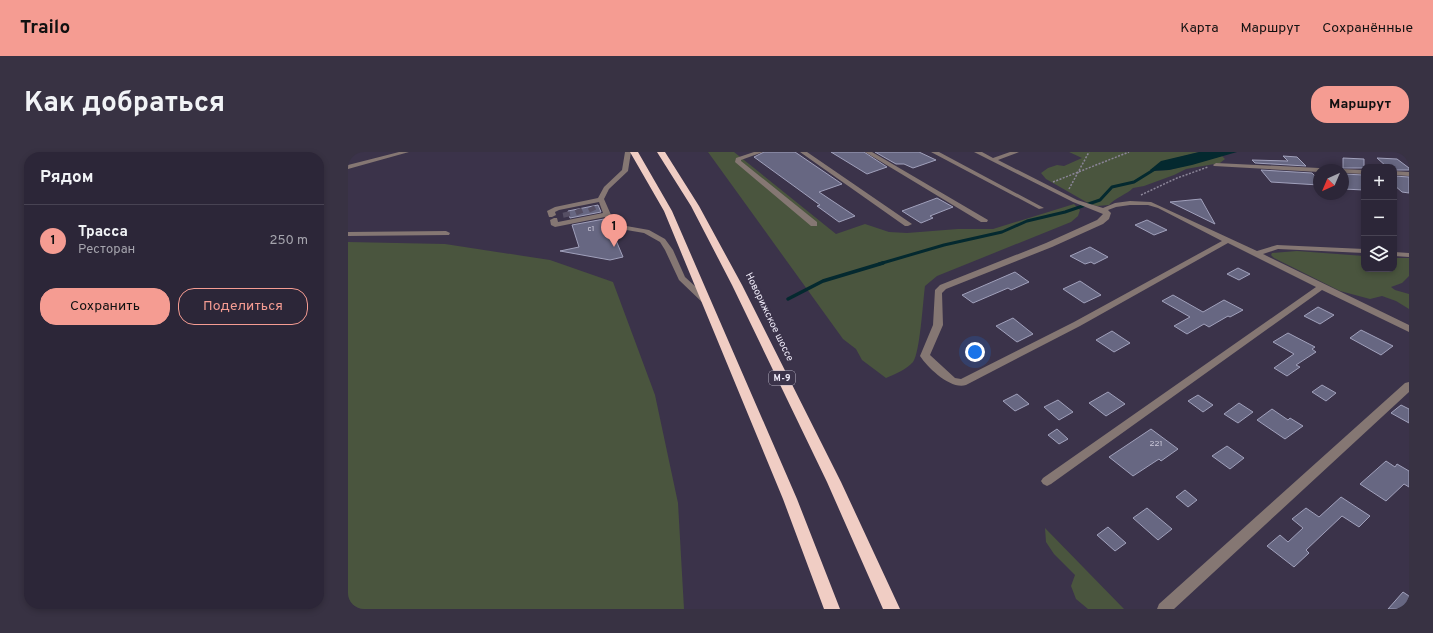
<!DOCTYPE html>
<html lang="ru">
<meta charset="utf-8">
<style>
body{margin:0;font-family:Overpass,sans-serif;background:#383243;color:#f1f3f6}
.controls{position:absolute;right:12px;top:12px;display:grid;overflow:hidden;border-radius:8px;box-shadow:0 2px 6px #0003}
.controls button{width:36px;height:36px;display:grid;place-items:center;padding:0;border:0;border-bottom:1px solid #484353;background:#2c2638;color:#f1f3f6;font:20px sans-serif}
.compass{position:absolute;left:965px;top:12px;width:36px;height:36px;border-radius:50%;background:#2c2638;box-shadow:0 2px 6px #0003;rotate:224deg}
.you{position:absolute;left:627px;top:200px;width:14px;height:14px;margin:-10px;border:3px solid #fff;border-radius:50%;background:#1a73e8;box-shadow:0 0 0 6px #1a73e833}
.badge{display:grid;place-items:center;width:26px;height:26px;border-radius:50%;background:#f59c92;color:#111;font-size:13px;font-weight:700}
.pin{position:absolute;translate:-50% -33px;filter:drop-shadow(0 1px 2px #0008)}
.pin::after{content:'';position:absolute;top:21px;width:14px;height:12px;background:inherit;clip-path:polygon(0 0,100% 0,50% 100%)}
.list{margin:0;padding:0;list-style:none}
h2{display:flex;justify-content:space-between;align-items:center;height:52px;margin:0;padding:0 16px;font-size:17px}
h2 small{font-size:13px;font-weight:400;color:#a6a5ae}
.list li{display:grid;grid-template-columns:26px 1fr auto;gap:12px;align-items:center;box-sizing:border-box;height:72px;padding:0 16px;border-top:1px solid #484353}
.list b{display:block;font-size:15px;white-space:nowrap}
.list p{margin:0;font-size:13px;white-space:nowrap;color:#a6a5ae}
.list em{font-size:13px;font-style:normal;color:#a6a5ae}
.actions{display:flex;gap:8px;padding:12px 16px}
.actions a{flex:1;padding:9px 0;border:1px solid #f59c92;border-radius:16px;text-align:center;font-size:14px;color:#f59c92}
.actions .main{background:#f59c92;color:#111}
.icon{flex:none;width:22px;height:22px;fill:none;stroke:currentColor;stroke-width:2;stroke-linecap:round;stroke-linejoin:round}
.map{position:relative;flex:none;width:1061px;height:457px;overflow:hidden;border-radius:16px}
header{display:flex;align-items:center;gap:24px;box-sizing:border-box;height:56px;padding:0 20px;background:#f59c92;color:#111}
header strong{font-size:19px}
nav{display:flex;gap:22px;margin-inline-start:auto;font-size:14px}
.intro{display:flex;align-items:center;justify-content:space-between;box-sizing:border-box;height:96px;padding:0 24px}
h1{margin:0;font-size:28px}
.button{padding:10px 18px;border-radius:16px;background:#f59c92;color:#111;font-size:14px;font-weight:700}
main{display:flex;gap:24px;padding:0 24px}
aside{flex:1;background:#2c2638;border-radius:16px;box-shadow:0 2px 6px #0003}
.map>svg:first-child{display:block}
.green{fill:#4a553e}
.water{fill:#04292f}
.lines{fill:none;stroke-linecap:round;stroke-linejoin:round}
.stream-far1{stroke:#04292f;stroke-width:3}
.stream{stroke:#04292f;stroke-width:3.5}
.building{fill:#676782;stroke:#a1a1bc}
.minor-tunnel{stroke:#564f64;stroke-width:7;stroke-dasharray:7 3.5;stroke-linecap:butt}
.path{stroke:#8b8598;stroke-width:1.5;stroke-dasharray:2 1.5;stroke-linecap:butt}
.minor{fill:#857773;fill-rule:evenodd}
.highway{fill:#f0cdc4;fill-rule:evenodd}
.labels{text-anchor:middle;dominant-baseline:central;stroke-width:4;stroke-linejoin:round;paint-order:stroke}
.number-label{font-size:8px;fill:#cdcadb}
.shield{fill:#3b334a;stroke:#b9b4c4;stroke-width:1}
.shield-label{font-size:9px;font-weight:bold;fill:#efebf9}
.street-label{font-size:10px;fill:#efebf9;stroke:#3b334a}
</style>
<header>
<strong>Trailo</strong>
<nav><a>Карта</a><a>Маршрут</a><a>Сохранённые</a></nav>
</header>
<div class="intro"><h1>Как добраться</h1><a class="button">Маршрут</a></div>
<main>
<aside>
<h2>Рядом<small></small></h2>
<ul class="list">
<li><span class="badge">1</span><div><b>Трасса</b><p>Ресторан</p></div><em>250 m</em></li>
</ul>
<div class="actions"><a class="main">Сохранить</a><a>Поделиться</a></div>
</aside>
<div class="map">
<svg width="1061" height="457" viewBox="0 0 1061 457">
<rect width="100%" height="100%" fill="#3b334a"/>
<path class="green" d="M360,0H386L488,82L517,72L541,80L559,81L610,77H645L726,52L732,58L730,64L723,70L589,124L577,134C575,148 572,201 565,210C558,218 547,222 538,226L514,208L508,197L495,187Z
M721,0H851L832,5L803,19L821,18L874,4L877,7L872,11L838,17L826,23L796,34L785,36C778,43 768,45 761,53L749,54L740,51L698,27L693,21L700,16L709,13L716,14L734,6Z
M0,90L97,92L202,108L265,130L307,243L330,351L336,457H0Z
M949,99L1016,104V117H1046V106H1061V124L1054,131L1043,135L1047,138L1061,142V157L1048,149L1034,144L1022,147L992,139L926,106L923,103L924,101Z
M697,376L776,457H740L728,447L723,434L727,423L706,402L698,390Z"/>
<path class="water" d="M851,0H889L844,13L821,18L803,19L802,18L813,9Z"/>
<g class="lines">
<path class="stream-far1" d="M531,112L596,93L654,80L679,69L717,60L752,48L764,35L786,30L807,17"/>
<path class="stream" d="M440,147L475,129L535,111"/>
</g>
<path class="building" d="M416,0H447L494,32L471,40L507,64L491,70L469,54L472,53L406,5Z
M483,0H516L539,15L519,22Z
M527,0H571L588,8L565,16L556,12H548Z
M935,4L949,5L958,14L907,11L904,8L940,9Z
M995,6L1016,7V16H995Z
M1029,6L1049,7L1061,16V18H1046V15H1039Z
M913,18L964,21L971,28V33L923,30Z
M995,22L1016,23V38L995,37Z
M1046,24L1061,25V41L1054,40L1046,33Z
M589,46L605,55L582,64L585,66L573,71L554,59Z
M853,47L867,72L822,50Z
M250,53L253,60L222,66L220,59Z
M256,67L264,87L267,86L275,105L262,108L212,99L231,95L224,73Z
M799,68L819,78L806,83L787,73Z
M742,95L760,105L746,112L743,110L737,112L722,104Z
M890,116L902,122L891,128L879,122Z
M667,120L681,130L663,138L660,136L625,151L614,143Z
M732,129L753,143L736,151L715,137Z
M825,143L855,160L876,148L895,158L882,165L880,164L861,175L856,172L839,182L826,174L842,165L814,149Z
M970,155L986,163L972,172L956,164Z
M665,166L685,182L669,190L648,174Z
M1013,178L1045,194L1033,203L1002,186Z
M764,179L782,191L766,200L748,188Z
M940,181L967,195L964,197L968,200L948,213L952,215L939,224L926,216L946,202L925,190Z
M974,233L988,241L978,249L964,240Z
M760,240L777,252L758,264L741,251Z
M669,242L681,252L667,259L655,249Z
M850,243L865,253L855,260L840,249Z
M710,248L725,260L711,268L696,255Z
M891,251L905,260L890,271L876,262Z
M1053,253L1061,257V271L1043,261Z
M924,257L940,268L942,266L955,274L937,287L909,268Z
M709,277L720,287L711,292L700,283Z
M803,277L830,297L813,309L811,307L785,324L761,305Z
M879,294L896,306L882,317L864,304Z
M1038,309L1047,315L1049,312L1061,319V335L1056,332L1038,349L1012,332Z
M837,338L849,348L840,355L828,345Z
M993,345L1022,364L1011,375L994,364L958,398L961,401L946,415L919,394L932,383L940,390L955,376L944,367L958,356L971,365Z
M799,356L824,377L810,388L785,366Z
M760,375L778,391L767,399L749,383Z
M1055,440L1061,444V457H1040Z"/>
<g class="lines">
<path class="minor-tunnel" d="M243,55L245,59
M230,57L232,62
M218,60L219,65"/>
<path class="path" d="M705,30L781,0
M721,37L741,0
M793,43L829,26L860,15"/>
<path class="minor" d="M51,0H61L0,17V13Z
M277,0H283L280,19L261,37L256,47L267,72L301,78L317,87L325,98L337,125L362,148L363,150L362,152H356L331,128L317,98L312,90L296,81L261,75L257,65L207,75L203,73L202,68L206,66H209L210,70L255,61L251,50L211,58L207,60L208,63L204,65H201L199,59L207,55L250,46L256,35L274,18Z
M406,0H415L393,8V9L469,70V74H463L387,10L388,6Z
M452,0H459L564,72L560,74H557Z
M517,0H524L640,68L639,70H633Z
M583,0H591L696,56L691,57Z
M626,0H634L645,6L662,0H671L650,8L729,48L755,56L767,51L782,49L803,50L909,99L929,93L1016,97V101L930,97L915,102L1061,173V180L974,138L703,332L699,334L695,332L693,329L695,326L968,135L880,91L732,174L618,233C603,238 580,216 572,204L585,173L587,138L592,133L698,91L749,68L755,62L725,50ZM782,53H800L810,56L874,89L726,170L613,227L607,226L582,203L595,173L594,141L598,137L704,95L755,72L761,67L763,61L760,58L768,55Z
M868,11L971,16L974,18H971V20L866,14L865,13Z
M995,17L1016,18V22L995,21V18H993Z
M1046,19L1061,20V24L1046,23Z
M98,79L102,81L101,83L0,84V80Z
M1046,100L1061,101V105L1046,104Z
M1061,230V240L826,457H809L811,452L1057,231Z"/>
<path class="highway" d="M282,0H290L324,59L449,347L492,457H476L435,347L316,59Z
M309,0H317L351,54L394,133L493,330L552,457H535L479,330L384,133L343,54Z"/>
</g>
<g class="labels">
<g class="number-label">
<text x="243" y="77">с1</text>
<text x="808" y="292">221</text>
</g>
<rect class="shield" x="421" y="219" width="26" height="14" rx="3"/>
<g class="shield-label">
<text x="434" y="226">М-9</text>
</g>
<g class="street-label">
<text transform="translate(421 165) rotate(64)">Новорижское шоссе</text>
</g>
</g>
</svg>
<div class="controls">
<button>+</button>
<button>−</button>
<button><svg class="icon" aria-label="layers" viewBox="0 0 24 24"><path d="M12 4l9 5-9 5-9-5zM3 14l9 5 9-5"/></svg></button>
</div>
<svg class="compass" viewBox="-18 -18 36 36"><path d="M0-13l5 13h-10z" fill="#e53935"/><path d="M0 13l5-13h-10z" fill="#a6a5ae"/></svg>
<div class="you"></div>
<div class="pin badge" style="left:266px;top:95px">1</div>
</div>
</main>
